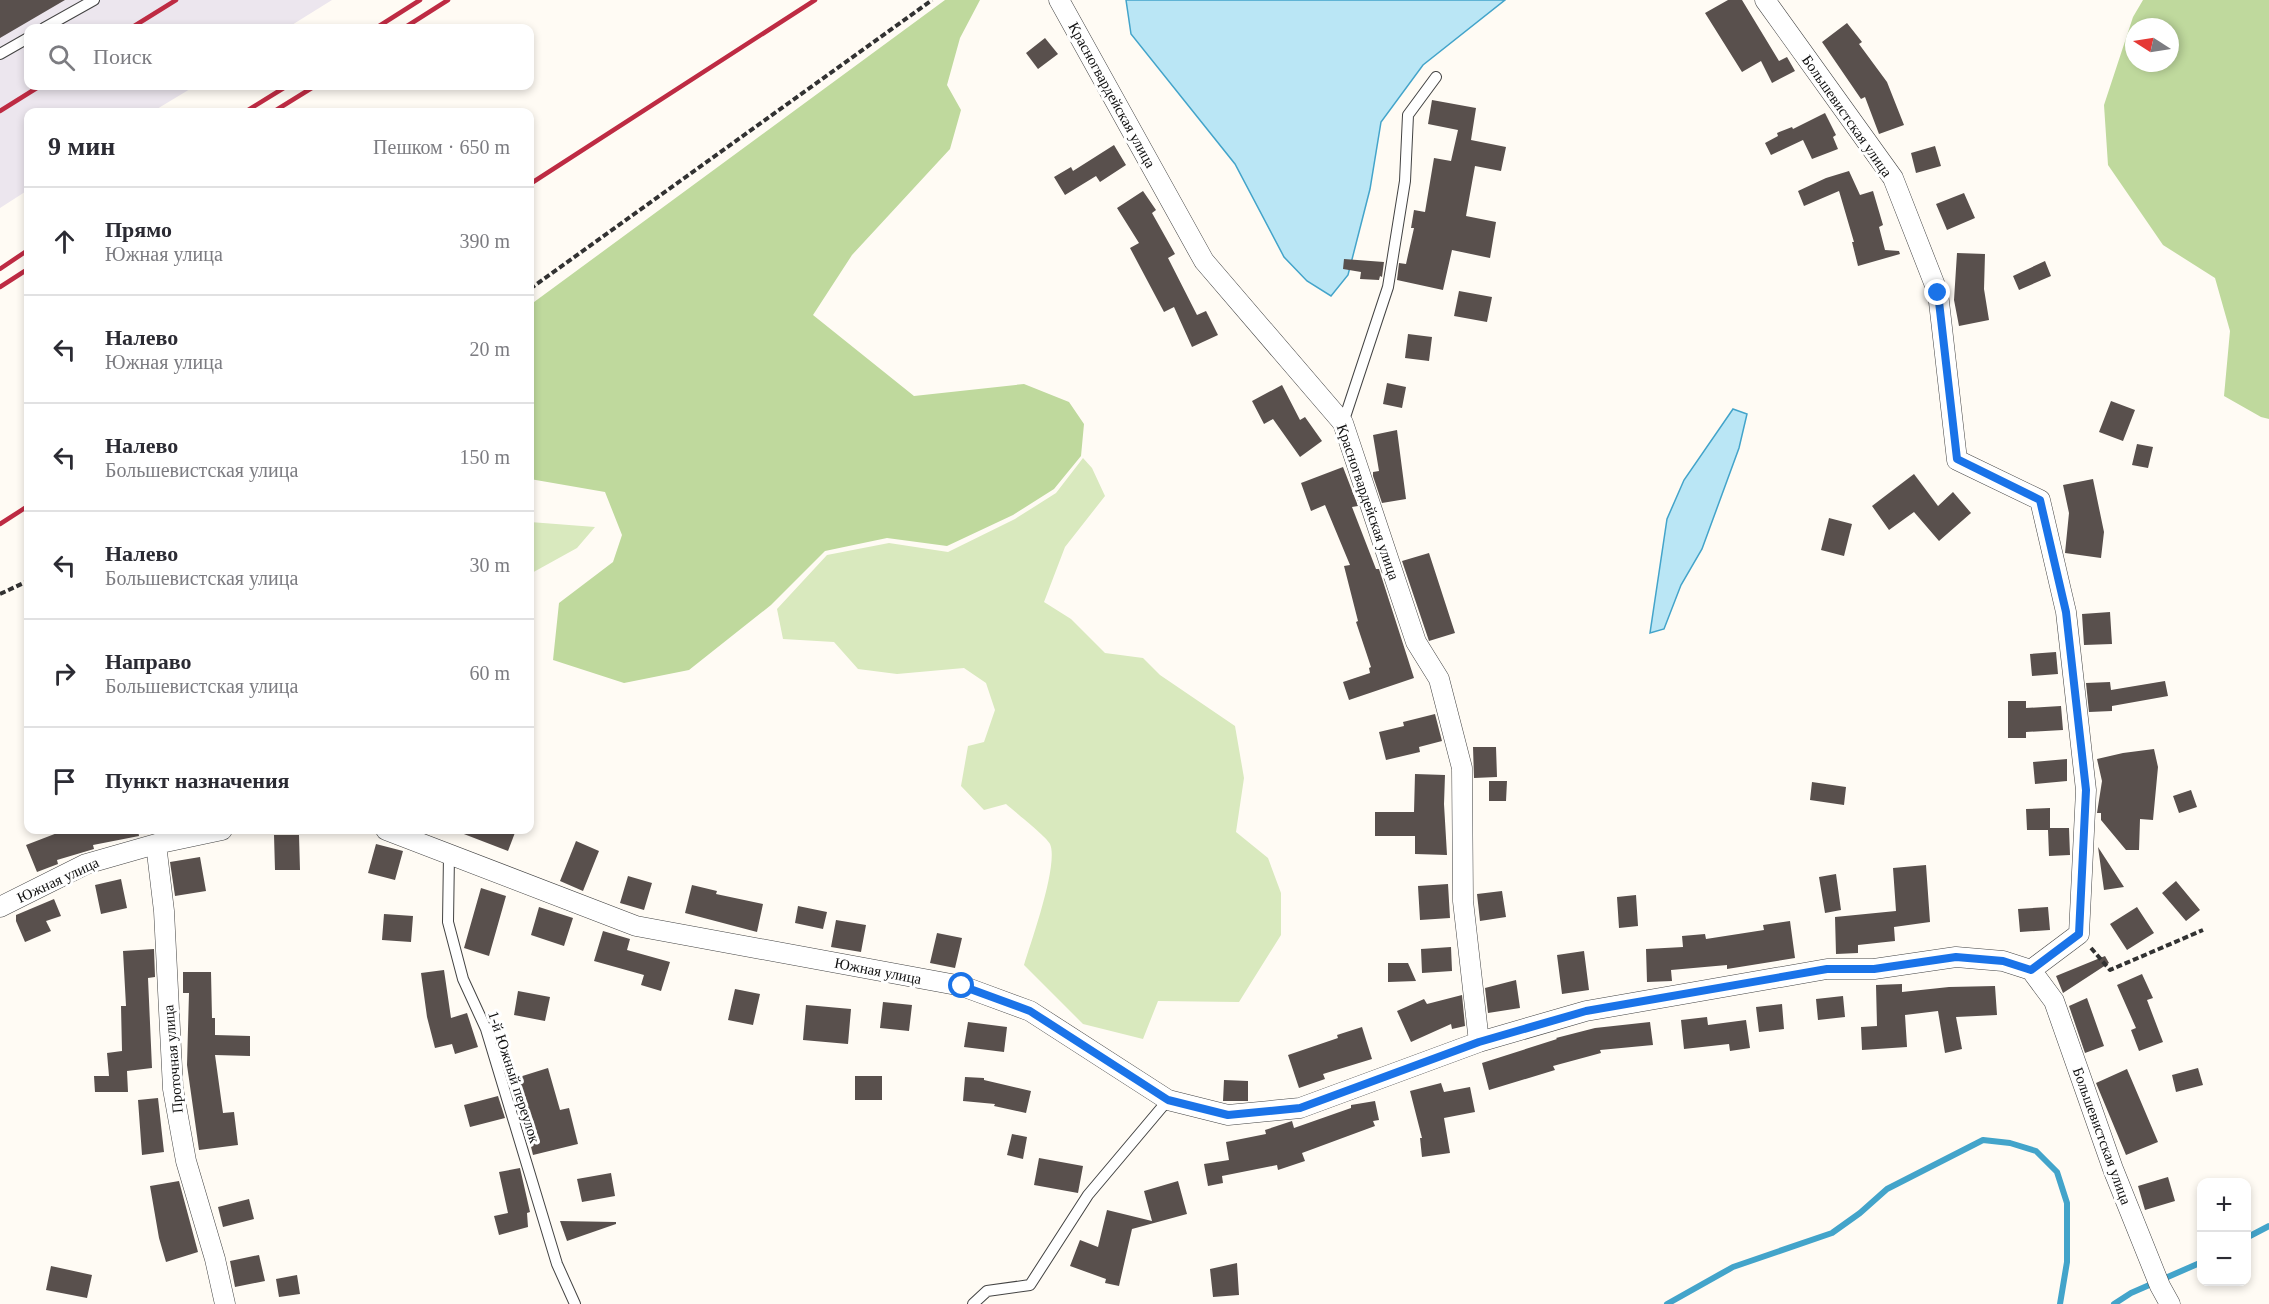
<!DOCTYPE html>
<html lang="ru">
<meta charset="utf-8">
<style>
body{margin:0;font-family:"Times New Roman",serif;background:#f2f2f3;color:#2b2b33}
.controls{position:absolute;right:18px;bottom:18px;display:grid;overflow:hidden;border-radius:12px;box-shadow:0 3px 9px #0003}
.controls button{width:54px;height:54px;display:grid;place-items:center;padding:0;border:0;border-bottom:2px solid #e1e1e2;background:#fff;color:#2b2b33;font:30px sans-serif}
.compass{position:absolute;left:2125px;top:18px;width:54px;height:54px;border-radius:50%;background:#fff;box-shadow:0 3px 9px #0003;rotate:282deg}
.stop{position:absolute;width:18px;height:18px;margin:-14px;border:4px solid #1a73e8;border-radius:50%;background:#fff}
.stop.end{background:#1a73e8;border-color:#fff;box-shadow:0 2px 6px #0008}
.list{margin:0;padding:0;list-style:none}
h2{display:flex;justify-content:space-between;align-items:center;height:78px;margin:0;padding:0 24px;font-size:26px}
h2 small{font-size:20px;font-weight:400;color:#7c7c81}
.list li{display:grid;grid-template-columns:39px 1fr auto;gap:18px;align-items:center;box-sizing:border-box;height:108px;padding:0 24px;border-top:2px solid #e1e1e2}
.list b{display:block;font-size:22px;white-space:nowrap}
.list p{margin:0;font-size:20px;white-space:nowrap;color:#7c7c81}
.list em{font-size:20px;font-style:normal;color:#7c7c81}
.icon{flex:none;width:33px;height:33px;fill:none;stroke:currentColor;stroke-width:2;stroke-linecap:round;stroke-linejoin:round}
.map{position:relative;flex:none;width:2269px;height:1304px;overflow:hidden}
.search{position:absolute;background:#fff;box-shadow:0 3px 9px #0003;left:24px;top:24px;width:510px;height:66px;display:flex;align-items:center;gap:15px;box-sizing:border-box;padding:0 21px;border-radius:12px;color:#7c7c81;font-size:22px}
.panel{position:absolute;background:#fff;box-shadow:0 3px 9px #0003;left:24px;top:108px;width:510px;height:726px;border-radius:12px}
.map>svg:first-child{display:block}
.industrial{fill:#ece6ee}
.green{fill:#d9e9be}
.forest{fill:#bfd99d;fill-rule:evenodd}
.water{fill:#bae6f5;stroke:#43a4ca;stroke-width:1.5}
.lines{fill:none;stroke-linecap:round;stroke-linejoin:round}
.stream{stroke:#43a4ca;stroke-width:6}
.building{fill:#59504d}
.service-casing{stroke:#434343;stroke-width:12}
.minor-casing{stroke:#434343;stroke-width:21}
.path{stroke:#323232;stroke-width:4;stroke-dasharray:6 3;stroke-linecap:butt}
.service{stroke:#fff;stroke-width:10}
.minor{stroke:#fff;stroke-width:20}
.rail{stroke:#be2b43;stroke-width:4.5}
.route{stroke:#1a73e8;stroke-width:8}
.labels{text-anchor:middle;dominant-baseline:central;stroke-width:6;stroke-linejoin:round;paint-order:stroke}
.street-label{font-size:15px;fill:#101010;stroke:#fff}
</style>
<div class="map">
<svg width="2269" height="1304" viewBox="0 0 2269 1304">
<rect width="100%" height="100%" fill="#fffbf4"/>
<path class="industrial" d="M0,0H332L287,28H28V86H195L152,112H28V190L0,208Z"/>
<path class="green" d="M1083,458L1092,468L1105,496L1065,547L1044,602L1071,619L1105,653L1143,658L1160,675L1235,726L1244,778L1236,832L1268,858L1281,893V935L1239,1002L1158,1001L1143,1039L1083,1024L1024,965C1031,942 1059,864 1050,844C1046,836 1015,812 1006,804L984,810L961,786L968,746L984,742L995,710L986,683L964,668L897,674L858,669L834,642L783,639L777,609L827,555L889,543L948,552L1015,519L1056,493Z
M530,522L595,527L577,548L530,574Z"/>
<path class="forest" d="M945,0H980L960,38L947,85L961,110L950,149L852,255L813,315L914,396L1024,384L1069,402L1084,424L1081,456L1054,489L1013,515L947,546L887,538L825,551L771,605L689,670L624,683L553,660L559,603L613,562L622,535L605,492L530,479V305Z
M2143,0H2269V419L2261,417L2224,396L2230,331L2215,278L2163,245L2108,165L2104,105L2133,17ZM2134,27H2170V63H2134Z"/>
<path class="water" d="M1126,0H1505L1423,65L1381,122L1370,189L1348,275L1331,296L1307,281L1284,257L1235,164L1131,34Z
M1733,409L1747,414L1739,448L1702,549L1681,585L1664,629L1650,633L1667,519L1684,480Z"/>
<g class="lines">
<path class="stream" d="M2246,1238L2269,1226
M1667,1304L1733,1267L1832,1233L1860,1213L1887,1189L1983,1140L2010,1143L2036,1151L2057,1172L2067,1203V1262L2060,1304
M2114,1304L2131,1293L2202,1262"/>
</g>
<path class="building" d="M0,0H65L0,38Z
M1728,0H1742L1779,61L1787,57L1795,71L1772,83L1761,61L1742,72L1705,13Z
M1847,23L1862,42L1859,44L1887,82L1904,125L1879,134L1865,97L1861,99L1822,42Z
M1045,38L1058,54L1038,69L1026,53Z
M1432,100L1476,108L1471,140L1506,147L1501,171L1475,166L1466,216L1496,222L1490,258L1452,250L1443,290L1397,280L1399,263L1406,264L1414,228H1411L1414,210L1425,212L1434,158L1451,161L1458,130L1428,124Z
M1825,113L1836,135L1833,137L1838,149L1812,159L1803,140L1771,155L1765,143L1778,136L1777,133L1792,127L1793,129Z
M1114,145L1126,165L1100,182L1096,176L1065,195L1054,177L1071,167L1073,171Z
M1935,146L1941,166L1916,173L1911,153Z
M1849,171L1860,195L1873,191L1883,225L1879,227L1885,250L1899,251L1900,254L1858,266L1852,242H1854L1839,191L1804,206L1798,191L1826,178Z
M1143,191L1156,210L1152,213L1175,254L1168,258L1197,315L1206,311L1218,335L1192,347L1174,307L1164,312L1130,248L1139,243L1117,208Z
M1964,193L1975,218L1947,230L1936,204Z
M1957,253L1985,254L1984,289L1989,320L1959,326L1954,300Z
M1344,259L1384,262L1382,277L1380,276L1379,280L1360,279L1361,272L1343,269Z
M2045,261L2051,276L2019,290L2013,276Z
M1459,291L1492,297L1487,322L1454,316Z
M1408,334L1432,337L1429,361L1405,358Z
M1387,383L1406,387L1402,408L1383,404Z
M1282,385L1300,420L1305,417L1322,441L1300,457L1273,419L1264,424L1252,401Z
M2111,401L2135,410L2123,441L2099,432Z
M1397,430L1406,499L1382,503L1373,476V472L1379,471L1373,435Z
M2137,444L2153,447L2148,468L2132,465Z
M1343,467L1358,506L1352,507L1376,569H1379L1414,678L1349,700L1343,682L1370,673L1369,668L1371,667L1356,622L1358,621L1344,566L1350,565L1325,505L1311,511L1301,483Z
M1914,474L1938,506L1953,492L1971,513L1939,541L1914,512L1889,530L1872,506Z
M2093,479L2104,532L2101,558L2065,553L2069,513L2063,485Z
M1829,518L1852,524L1844,556L1821,550Z
M1429,553L1455,633L1429,641L1402,561Z
M2110,612L2112,644L2084,645L2082,614Z
M2056,652L2058,674L2032,676L2030,654Z
M2165,681L2168,696L2112,706V711L2089,712L2086,683L2110,682L2111,690Z
M2008,701H2026V708L2061,706L2063,730L2026,732V738H2008Z
M1435,714L1442,741L1419,747L1420,752L1386,760L1379,732L1404,726L1403,722Z
M1473,747H1496L1497,777L1474,778Z
M2154,749L2158,767L2153,820L2140,819L2139,850H2126L2101,820V813H2097L2102,781L2097,759L2123,753Z
M2067,759V781L2035,784L2033,762Z
M1415,774L1445,775L1444,804L1447,855L1415,854V836H1375V812H1414Z
M1489,781H1507L1506,801H1489Z
M1812,782L1846,787L1844,805L1810,800Z
M2191,790L2197,807L2179,813L2173,796Z
M2050,808V828H2069L2070,855L2049,856L2048,830H2027L2026,809Z
M65,830H138L139,836L93,845L94,849L57,860L58,864L37,872L26,845Z
M457,830H516L508,851L456,831Z
M274,835H299L300,870H275Z
M576,841L599,851L583,891L560,881Z
M376,844L403,851L395,880L368,873Z
M2098,847L2124,887L2104,890Z
M200,857L206,891L175,896L170,862Z
M1926,865L1930,922L1894,927L1895,941L1858,945V953L1836,954L1835,917L1896,911L1893,868Z
M1836,874L1841,910L1825,913L1819,877Z
M628,876L652,883L644,910L620,903Z
M121,879L127,908L101,914L95,885Z
M2176,881L2200,910L2186,921L2162,893Z
M1448,884L1450,918L1420,920L1418,886Z
M692,885L717,891L716,894L763,904L757,932L685,913Z
M481,888L506,896L489,956L464,948Z
M1502,891L1506,917L1480,921L1477,894Z
M1636,895L1638,926L1619,928L1617,897Z
M54,899L61,916L46,921L51,931L25,942L16,921V915Z
M798,906L827,912L823,929L795,923Z
M539,907L573,918L564,946L531,935Z
M2048,907L2050,930L2020,932L2018,909Z
M2137,907L2154,933L2127,950L2110,924Z
M384,914L413,916L411,942L382,940Z
M836,920L866,925L861,952L831,947Z
M1790,921L1795,958L1727,969V965L1671,970L1672,981L1647,982L1646,949L1683,947L1682,936L1705,934L1706,939L1764,930L1763,925Z
M603,931L630,939L627,950L670,962L661,991L641,985L644,975L594,961Z
M937,933L962,938L955,968L930,963Z
M1451,947L1452,971L1422,973L1421,949Z
M154,949L155,977L148,978L152,1068L127,1071L128,1092H95L94,1076H109L107,1053L122,1051L121,1006H126L123,951Z
M1584,951L1589,990L1562,994L1557,955Z
M2105,956L2109,963L2063,993L2056,976Z
M1388,963H1408L1416,981L1388,982Z
M444,970L451,1018L467,1013L478,1047L455,1054L452,1044L435,1048L427,1017L421,973Z
M183,972H211L212,1018H215V1035L250,1036V1056L215,1055L223,1113L234,1112L238,1145L199,1150L187,1065L189,993H183Z
M2142,974L2153,998L2147,1000L2163,1042L2139,1051L2131,1030L2136,1028L2117,985Z
M1516,980L1520,1008L1488,1013L1485,988Z
M1902,984V992L1949,987L1995,986L1997,1015L1956,1017L1962,1049L1945,1053L1938,1011L1905,1015L1907,1047L1862,1050L1861,1027L1877,1026L1876,985Z
M735,989L760,994L753,1025L728,1020Z
M518,991L550,997L545,1021L514,1015Z
M1462,995L1465,1026L1452,1029L1451,1024L1411,1042L1397,1011L1424,999L1427,1004Z
M1843,996L1845,1017L1818,1020L1816,999Z
M2087,998L2104,1046L2085,1053L2069,1006Z
M883,1002L912,1005L909,1031L880,1028Z
M1782,1004L1784,1029L1759,1032L1756,1007Z
M806,1005L851,1009L848,1044L803,1040Z
M1707,1017L1708,1025L1746,1020L1750,1048L1730,1051L1729,1044L1684,1049L1681,1020Z
M968,1022L1007,1027L1004,1052L964,1047Z
M1650,1022L1653,1045L1600,1050L1601,1053L1553,1066L1555,1070L1489,1090L1482,1063L1557,1039L1556,1038L1595,1028Z
M1362,1027L1372,1059L1323,1074L1325,1079L1299,1088L1288,1055L1338,1038L1337,1035Z
M548,1068L560,1110L569,1108L578,1144L533,1155L523,1114L520,1115L513,1093L520,1091L516,1078Z
M2198,1068L2203,1085L2176,1092L2172,1075Z
M2127,1069L2158,1142L2126,1155L2096,1083Z
M855,1076H882V1100H855Z
M965,1077L984,1078V1080L1031,1091L1026,1113L994,1106L995,1104L963,1101Z
M1224,1080L1248,1081V1101H1223Z
M1441,1083L1444,1092L1470,1087L1475,1112L1444,1118L1450,1153L1422,1157L1420,1138H1422L1410,1091Z
M498,1096L505,1118L470,1127L464,1105Z
M158,1098L164,1152L142,1155L138,1100Z
M1375,1101L1379,1120L1373,1121L1375,1126L1302,1153L1305,1161L1278,1170L1277,1165L1222,1176L1223,1183L1208,1186L1204,1164L1229,1160L1226,1142L1266,1134L1265,1130L1292,1121L1294,1128L1351,1108V1105Z
M1012,1134L1027,1137L1023,1159L1007,1155Z
M1039,1158L1083,1166L1078,1193L1034,1185Z
M520,1168L530,1212L527,1213L528,1227L499,1235L494,1216L508,1213L499,1172Z
M611,1173L615,1196L582,1202L577,1179Z
M2168,1177L2175,1201L2145,1210L2138,1186Z
M179,1181L198,1252L166,1262L159,1238L150,1186Z
M1178,1181L1187,1214L1132,1229L1119,1286L1105,1283L1106,1279L1070,1266L1080,1240L1098,1247L1107,1210L1152,1221L1144,1191Z
M249,1199L254,1219L223,1227L218,1207Z
M560,1221L616,1222V1224L567,1241Z
M259,1255L265,1281L235,1287L230,1261Z
M1237,1263L1239,1295L1213,1297L1210,1269Z
M51,1266L92,1275L87,1298L46,1290Z
M297,1275L300,1294L279,1297L276,1279Z"/>
<g class="lines">
<g class="service-casing">
<path id="service" d="M44,28L94,0
M0,54L28,38
M1343,423L1388,287L1405,181L1408,115L1436,77
M449,855L448,922L463,979L486,1029L557,1264L575,1304
M973,1304L987,1291L1030,1285L1088,1195L1168,1100"/>
</g>
<g class="minor-casing">
<path id="minor" d="M1059,0L1204,261L1343,423L1416,642L1439,679L1462,768L1463,901L1479,1042
M386,830L636,926L962,986L1030,1011L1168,1100L1228,1115L1300,1108L1479,1042L1586,1011L1827,969H1874L1956,957L2003,961L2031,970L2079,934L2086,790L2066,612L2040,500L1957,460L1938,293L1893,178L1765,0
M156,844L164,911L173,1089L186,1161L215,1259L225,1304
M0,907L86,864L156,844L222,830
M2031,970L2054,1001L2113,1169L2160,1286L2170,1304"/>
</g>
<path class="path" d="M530,289L932,0
M0,594L28,581
M2091,948L2110,970L2203,930"/>
<use href="#service" class="service"/>
<use href="#minor" class="minor"/>
<path class="rail" d="M131,28L176,0
M376,28L420,0
M404,28L448,0
M0,111L40,86
M245,112L287,86
M273,112L315,86
M530,184L815,0
M0,269L28,250
M0,287L28,269
M0,524L28,506"/>
</g>
<g class="lines">
<path class="route" d="M962,986L1030,1011L1168,1100L1228,1115L1300,1108L1479,1042L1586,1011L1827,969H1874L1956,957L2003,961L2031,970L2079,934L2086,790L2066,612L2040,500L1957,459L1938,293"/>
</g>
<g class="labels">
<g class="street-label">
<text transform="translate(1112 95) rotate(61)">Красногвардейская улица</text>
<text transform="translate(1847 116) rotate(55)">Большевистская улица</text>
<text transform="translate(1368 502) rotate(71)">Красногвардейская улица</text>
<text transform="translate(58 880) rotate(-25)">Южная улица</text>
<text transform="translate(878 971) rotate(11)">Южная улица</text>
<text transform="translate(173 1059) rotate(-95)">Проточная улица</text>
<text transform="translate(514 1077) rotate(72)">1-й Южный переулок</text>
<text transform="translate(2102 1136) rotate(70)">Большевистская улица</text>
</g>
</g>
</svg>
<div class="controls">
<button>+</button>
<button>−</button>
</div>
<svg class="compass" viewBox="-18 -18 36 36"><path d="M0-13l5 13h-10z" fill="#e53935"/><path d="M0 13l5-13h-10z" fill="#7c7c81"/></svg>
<div class="stop" style="left:962px;top:986px"></div>
<div class="stop end" style="left:1938px;top:293px"></div>
<div class="search"><svg class="icon" aria-label="search" viewBox="0 0 24 24"><circle cx="10" cy="10" r="6"/><path d="M15 15l6 6"/></svg>Поиск</div>
<section class="panel">
<h2>9 мин<small>Пешком · 650 m</small></h2>
<ul class="list">
<li><svg class="icon" aria-label="ahead" viewBox="0 0 24 24"><path d="M12 20V5M6 11l6-6 6 6"/></svg><div><b>Прямо</b><p>Южная улица</p></div><em>390 m</em></li>
<li><svg class="icon" aria-label="left" viewBox="0 0 24 24"><path d="M17 20v-9H6M10 6l-5 5 5 5"/></svg><div><b>Налево</b><p>Южная улица</p></div><em>20 m</em></li>
<li><svg class="icon" aria-label="left" viewBox="0 0 24 24"><path d="M17 20v-9H6M10 6l-5 5 5 5"/></svg><div><b>Налево</b><p>Большевистская улица</p></div><em>150 m</em></li>
<li><svg class="icon" aria-label="left" viewBox="0 0 24 24"><path d="M17 20v-9H6M10 6l-5 5 5 5"/></svg><div><b>Налево</b><p>Большевистская улица</p></div><em>30 m</em></li>
<li><svg class="icon" aria-label="right" viewBox="0 0 24 24"><path d="M7 20v-9h11M14 6l5 5-5 5"/></svg><div><b>Направо</b><p>Большевистская улица</p></div><em>60 m</em></li>
<li><svg class="icon" aria-label="arrive" viewBox="0 0 24 24"><path d="M6 21V4h12l-3 4 3 4H6"/></svg><div><b>Пункт назначения</b></div></li>
</ul>
</section>
</div>
